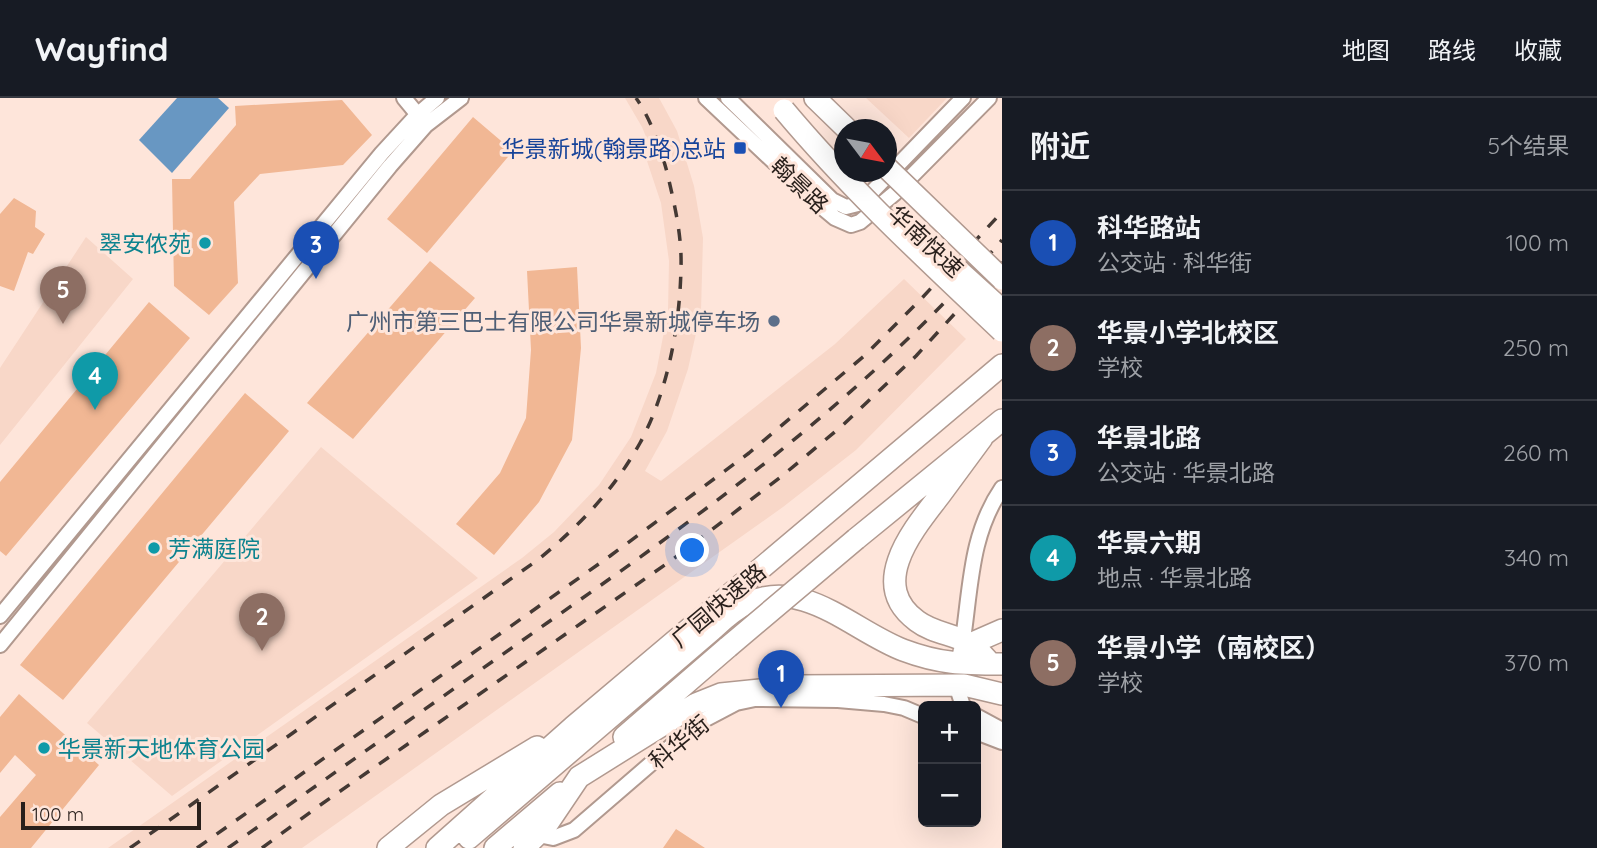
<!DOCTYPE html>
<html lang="zh">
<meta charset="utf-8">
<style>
body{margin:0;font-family:Quicksand,"Noto Sans SC",sans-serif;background:#242831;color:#f1f3f6}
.controls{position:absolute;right:21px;bottom:21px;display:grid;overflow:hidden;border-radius:10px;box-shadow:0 7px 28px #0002}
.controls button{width:63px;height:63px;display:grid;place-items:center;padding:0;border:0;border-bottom:2px solid #363941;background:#171b24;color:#f1f3f6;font:35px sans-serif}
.compass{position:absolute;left:834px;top:21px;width:63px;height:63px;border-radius:50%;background:#171b24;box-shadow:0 7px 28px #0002;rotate:122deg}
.scale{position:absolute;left:21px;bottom:18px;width:180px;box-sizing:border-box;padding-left:7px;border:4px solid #281f1b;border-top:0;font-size:19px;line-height:24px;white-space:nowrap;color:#281f1b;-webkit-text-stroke:5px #fee5da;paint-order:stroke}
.you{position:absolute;left:693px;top:453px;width:24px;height:24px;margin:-18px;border:5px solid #fff;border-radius:50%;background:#1a73e8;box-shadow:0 0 0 10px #1a73e833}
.badge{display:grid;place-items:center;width:46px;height:46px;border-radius:50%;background:#12805c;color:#fff;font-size:23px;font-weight:700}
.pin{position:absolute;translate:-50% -58px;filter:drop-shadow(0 2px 4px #0008)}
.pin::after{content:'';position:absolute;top:37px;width:24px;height:21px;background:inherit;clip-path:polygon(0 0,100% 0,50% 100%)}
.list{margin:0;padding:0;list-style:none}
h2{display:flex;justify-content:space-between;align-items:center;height:91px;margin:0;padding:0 28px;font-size:30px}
h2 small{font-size:23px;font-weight:400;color:#9ea1a6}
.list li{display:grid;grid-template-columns:46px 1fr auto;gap:21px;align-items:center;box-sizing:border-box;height:105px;padding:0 28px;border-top:2px solid #363941}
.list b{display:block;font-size:26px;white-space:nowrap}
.list p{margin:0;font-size:23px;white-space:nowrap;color:#9ea1a6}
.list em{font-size:23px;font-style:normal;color:#9ea1a6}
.map{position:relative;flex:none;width:1002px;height:750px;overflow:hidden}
header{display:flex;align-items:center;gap:42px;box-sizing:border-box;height:98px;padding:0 35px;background:#171b24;border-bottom:2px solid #363941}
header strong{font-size:33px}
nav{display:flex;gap:38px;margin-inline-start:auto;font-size:24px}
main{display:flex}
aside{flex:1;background:#171b24}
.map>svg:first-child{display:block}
.built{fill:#f8d7c8}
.water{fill:#6897c2}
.building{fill:#f1b794}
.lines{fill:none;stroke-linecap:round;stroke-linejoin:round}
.minor-casing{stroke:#b1998f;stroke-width:18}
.highway-casing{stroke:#b1998f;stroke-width:24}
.minor{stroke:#fff;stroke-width:14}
.highway{stroke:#fff;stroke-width:21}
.rail{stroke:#443934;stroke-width:3.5;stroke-dasharray:12 12;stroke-linecap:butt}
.highway-bridge-casing{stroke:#b1998f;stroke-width:24;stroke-linecap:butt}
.highway-bridge{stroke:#fff;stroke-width:21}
.transit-dot{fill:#1a4fb4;stroke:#fee5da;stroke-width:2.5}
.culture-dot{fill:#0f9aa8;stroke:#fee5da;stroke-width:2.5}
.service-dot{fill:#5c6f8a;stroke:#fee5da;stroke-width:2.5}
.labels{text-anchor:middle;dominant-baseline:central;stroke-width:6;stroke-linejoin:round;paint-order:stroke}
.transit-label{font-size:23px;fill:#164399;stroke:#fee5da;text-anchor:end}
.street-label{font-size:23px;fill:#281f1b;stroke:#fee5da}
.culture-label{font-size:23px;fill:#0d838f;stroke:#fee5da;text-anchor:start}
.service-label{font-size:23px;fill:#4e5e75;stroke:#fee5da;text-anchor:end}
</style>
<header>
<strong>Wayfind</strong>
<nav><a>地图</a><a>路线</a><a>收藏</a></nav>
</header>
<main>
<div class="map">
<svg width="1002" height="750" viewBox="0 0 1002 750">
<rect width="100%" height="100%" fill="#fee5da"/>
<path class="built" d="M625,0H659L664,9L677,33L694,88L703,140L701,213L688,271L667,333L645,373L661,383L835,246L904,181L966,241L856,352L783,409L302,750H108L522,460L554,434L599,387L631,339L656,275L668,213L669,163L661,105L647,63L651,51L642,29Z
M866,0H947L909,40Z
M86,139L133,181L0,347V270Z
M321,349L478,480L172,698L87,625Z"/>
<path class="water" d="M177,0H218L229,10L172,75L139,42Z"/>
<path class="building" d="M342,2L372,37L343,67L260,76L234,104L238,185L209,217L174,188L172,81H190L236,27L235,8Z
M473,19L513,53L427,155L387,121Z
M14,100L36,113L35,129L45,136L33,156L28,154L14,193L0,188V116Z
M430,163L475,200L353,341L307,305Z
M577,169L581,250L572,342L539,404L494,457L456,426L500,375L526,320L531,252L527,173Z
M149,204L190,240L6,458L0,453V384Z
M245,295L289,333L63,602L20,567Z
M19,596L99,667L31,750H0V719L36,677L15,657L0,675V619Z
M676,731L705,750H663Z"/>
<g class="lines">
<g class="minor-casing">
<path id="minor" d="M404,0L423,23
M706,0L823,110L835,120L851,127L860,124L895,95L989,0
M728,0L832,102L846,109L858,106L867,99L963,0
M0,518L382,55L417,17L437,0
M964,534C971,482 972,434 1002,390
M0,547L390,68L426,27L461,0
M959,596L963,608
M976,618L1002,632
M976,634L1002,644
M538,737L553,740L574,732L698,625L736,605L755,601L838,602L884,606L904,610L923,618"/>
</g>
<g class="highway-casing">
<path id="highway" d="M815,0L848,32
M982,340C968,359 954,378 940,397C913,432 867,486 917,523C934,536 956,536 972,547C979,552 985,560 991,566
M856,441L1002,322
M964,554L970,546L1002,532
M624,639L728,549
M469,740L712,532C722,523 733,512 746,506C803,478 853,533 903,552C940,566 963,566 1002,566
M388,750L441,707L537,649
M437,750L573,629L1002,267
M495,750L560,695
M524,750L546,728L579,679L696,606L721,596L797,588L964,587L1002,596"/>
</g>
<use href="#minor" class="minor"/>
<use href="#highway" class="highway"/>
<path class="rail" d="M130,750L539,461C581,426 613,393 640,345C668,293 680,227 681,169C682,137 674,104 667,74C660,49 651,21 636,0
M197,750L610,458L749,355L864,258L921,201L1002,114
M228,750C334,675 441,600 547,525C713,409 868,296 1002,142
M262,750L316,710L672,462L782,378L843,327L916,258L1002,164"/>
<g class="highway-bridge-casing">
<path id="highway-bridge" d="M784,12C851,92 927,162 1002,233
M886,69L1002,181
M958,172L1002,212
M728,549L856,441"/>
</g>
<use href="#highway-bridge" class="highway-bridge"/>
</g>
<rect class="transit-dot" x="733" y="43" width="14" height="14" rx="3.5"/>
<g class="culture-dot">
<circle cx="205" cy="145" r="7"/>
<circle cx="154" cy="450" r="7"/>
<circle cx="44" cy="650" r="7"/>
</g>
<circle class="service-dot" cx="774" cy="223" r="7"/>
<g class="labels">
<g class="transit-label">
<text x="726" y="50">华景新城(翰景路)总站</text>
</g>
<g class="street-label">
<text transform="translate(800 87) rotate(44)">翰景路</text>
<text transform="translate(926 143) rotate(43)">华南快速</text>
<text transform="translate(718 507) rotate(-40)">广园快速路</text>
<text transform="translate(679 644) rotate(-39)">科华街</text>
</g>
<g class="culture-label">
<text x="191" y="145" text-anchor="end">翠安侬苑</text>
<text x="168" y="450">芳满庭院</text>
<text x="58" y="650">华景新天地体育公园</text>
</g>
<g class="service-label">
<text x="760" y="223">广州市第三巴士有限公司华景新城停车场</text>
</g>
</g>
</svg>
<div class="controls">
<button>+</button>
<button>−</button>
</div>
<svg class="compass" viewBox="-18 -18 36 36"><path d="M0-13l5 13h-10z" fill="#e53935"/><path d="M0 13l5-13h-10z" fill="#9ea1a6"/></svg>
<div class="scale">100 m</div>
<div class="you"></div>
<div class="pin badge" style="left:781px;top:610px;background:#1a4fb4">1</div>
<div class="pin badge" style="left:262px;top:553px;background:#8d6e63">2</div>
<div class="pin badge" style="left:316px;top:181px;background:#1a4fb4">3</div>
<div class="pin badge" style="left:95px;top:312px;background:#0f9aa8">4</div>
<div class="pin badge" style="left:63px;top:226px;background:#8d6e63">5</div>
</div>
<aside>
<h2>附近<small>5个结果</small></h2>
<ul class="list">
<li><span class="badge" style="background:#1a4fb4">1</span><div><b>科华路站</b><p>公交站 · 科华街</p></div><em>100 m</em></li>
<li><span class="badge" style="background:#8d6e63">2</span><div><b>华景小学北校区</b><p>学校</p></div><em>250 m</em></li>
<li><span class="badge" style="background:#1a4fb4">3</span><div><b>华景北路</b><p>公交站 · 华景北路</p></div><em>260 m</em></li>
<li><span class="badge" style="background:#0f9aa8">4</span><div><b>华景六期</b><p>地点 · 华景北路</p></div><em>340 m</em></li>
<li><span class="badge" style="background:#8d6e63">5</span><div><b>华景小学（南校区）</b><p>学校</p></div><em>370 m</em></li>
</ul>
</aside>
</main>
